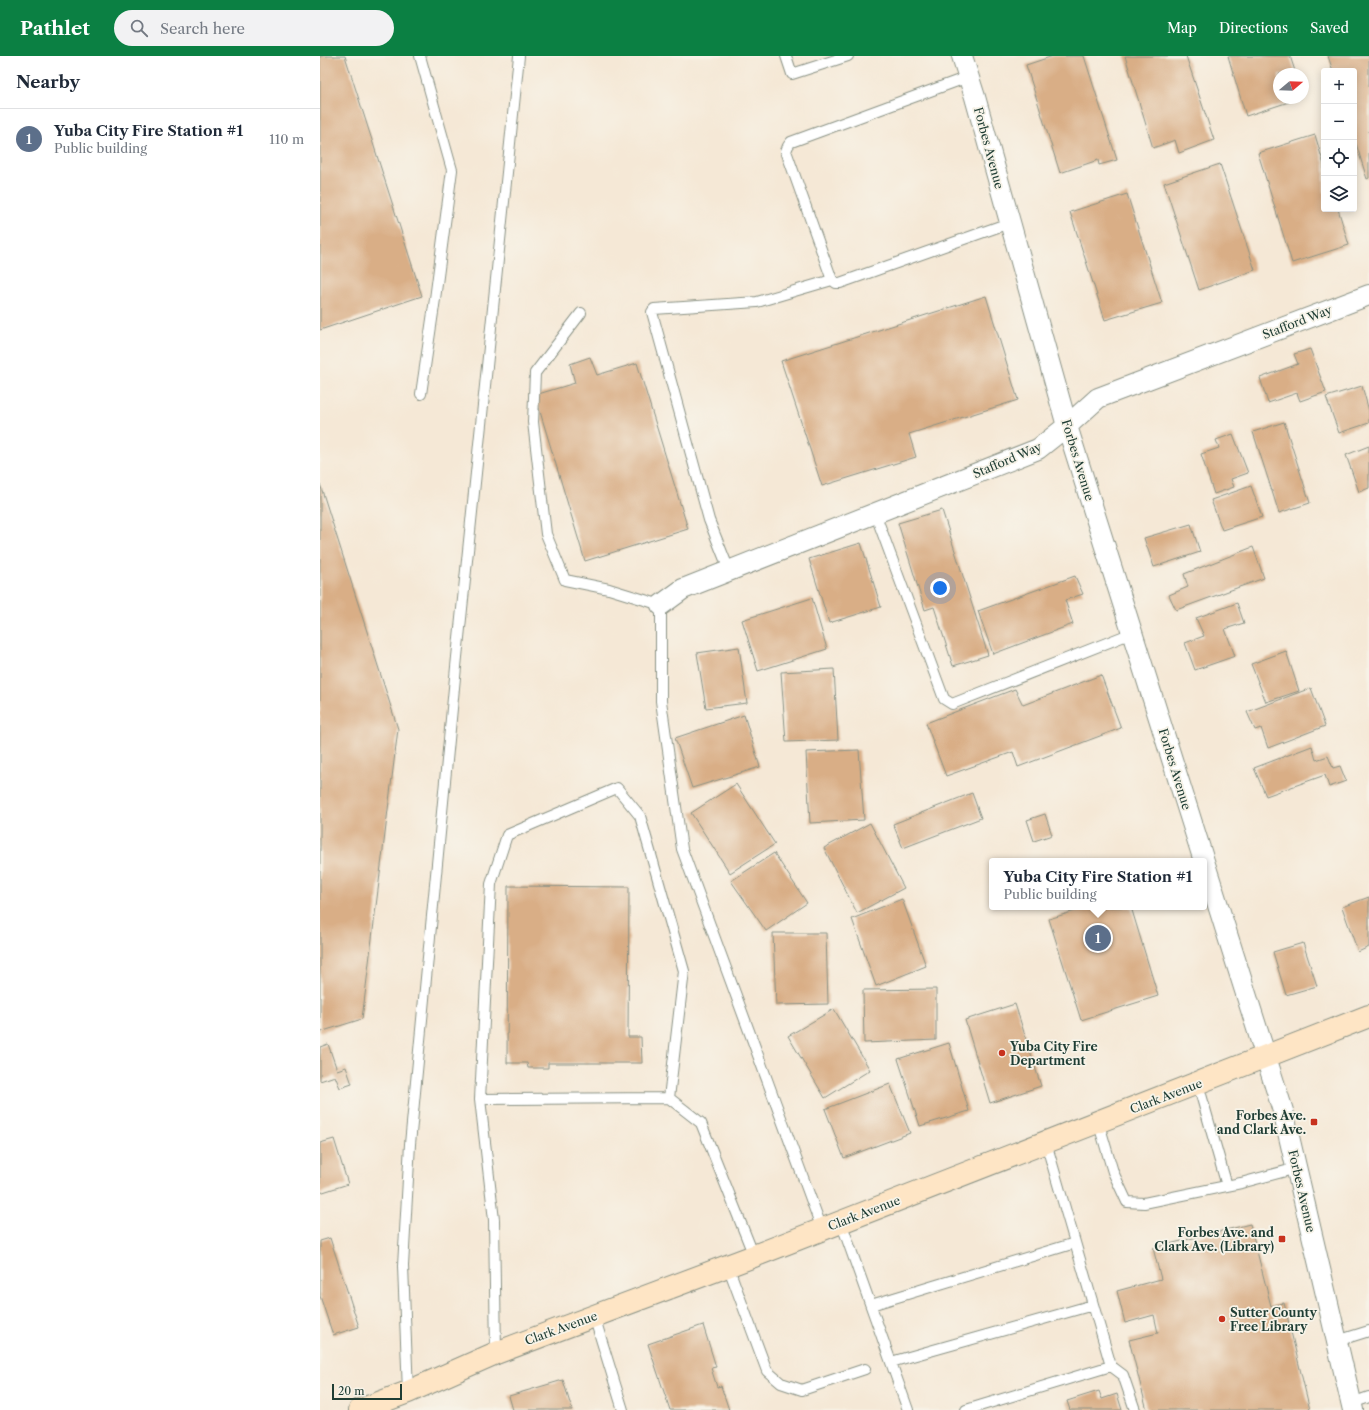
<!DOCTYPE html>
<meta charset="utf-8">
<style>
body{margin:0;font-family:"Libre Caslon Text",serif;background:#f2f2f3;color:#1f2937}
.controls{position:absolute;right:12px;top:12px;display:grid;overflow:hidden;border-radius:4px;box-shadow:0 2px 10px #0003}
.controls button{width:36px;height:36px;display:grid;place-items:center;padding:0;border:0;border-bottom:1px solid #e0e1e3;background:#fff;color:#1f2937;font:20px sans-serif}
.compass{position:absolute;left:953px;top:12px;width:36px;height:36px;border-radius:50%;background:#fff;box-shadow:0 2px 10px #0003;rotate:71deg}
.scale{position:absolute;left:12px;bottom:10px;width:70px;box-sizing:border-box;padding-left:4px;border:2px solid #1f3d34;border-top:0;font-size:11px;line-height:14px;white-space:nowrap;color:#1f3d34;-webkit-text-stroke:3px #f7f3e8;paint-order:stroke}
.you{position:absolute;left:620px;top:532px;width:14px;height:14px;margin:-10px;border:3px solid #fff;border-radius:50%;background:#1a73e8;box-shadow:0 0 0 6px #1a73e833}
.badge{display:grid;place-items:center;width:26px;height:26px;border-radius:50%;background:#0b8043;color:#fff;font-size:13px;font-weight:700}
.pin{position:absolute;translate:-50% -50%;border:2px solid #fff;box-shadow:0 1px 4px #0006}
.popup{position:absolute;left:669px;top:802px;width:218px;height:52px;box-sizing:border-box;display:grid;place-content:center;border-radius:4px;background:#fff;filter:drop-shadow(0 1px 3px #0005);font-size:13px;white-space:nowrap;color:#747a83}
.popup b{font-size:15px;color:#1f2937}
.popup::after{content:'';position:absolute;left:50%;top:100%;margin-left:-8px;border:8px solid transparent;border-top-color:#fff}
.list{margin:0;padding:0;list-style:none}
h2{display:flex;justify-content:space-between;align-items:center;height:52px;margin:0;padding:0 16px;font-size:17px}
h2 small{font-size:13px;font-weight:400;color:#747a83}
.list li{display:grid;grid-template-columns:26px 1fr auto;gap:12px;align-items:center;box-sizing:border-box;height:60px;padding:0 16px;border-top:1px solid #e0e1e3}
.list b{display:block;font-size:15px;white-space:nowrap}
.list p{margin:0;font-size:13px;white-space:nowrap;color:#747a83}
.list em{font-size:13px;font-style:normal;color:#747a83}
.icon{flex:none;width:22px;height:22px;fill:none;stroke:currentColor;stroke-width:2;stroke-linecap:round;stroke-linejoin:round}
.map{position:relative;flex:none;width:1049px;height:1354px;overflow:hidden}
header{display:flex;align-items:center;gap:24px;box-sizing:border-box;height:56px;padding:0 20px;background:#0b8043;color:#fff}
header strong{font-size:19px}
nav{display:flex;gap:22px;margin-inline-start:auto;font-size:14px}
.search{width:280px;height:36px;background:#f2f2f3;display:flex;align-items:center;gap:10px;box-sizing:border-box;padding:0 14px;border-radius:22px;color:#747a83;font-size:15px}
main{display:flex}
aside{flex:1;background:#fff}
.map>svg:first-child{display:block}
.building{fill:#d9ae86}
.lines{fill:none;stroke-linecap:round;stroke-linejoin:round}
.lane-casing{stroke:#8a9285;stroke-width:12}
.street-casing{stroke:#8a9285;stroke-width:22}
.secondary-casing{stroke:#8a9285;stroke-width:24}
.lane{stroke:#fff;stroke-width:10}
.street{stroke:#fff;stroke-width:20}
.secondary{stroke:#fee5c5;stroke-width:22}
.poi-dot{fill:#c8321e;stroke:#f7f3e8;stroke-width:1.5}
.labels{text-anchor:middle;dominant-baseline:central;stroke-width:3.5;stroke-linejoin:round;paint-order:stroke}
.street-label{font-size:12px;fill:#1f3d34;stroke:#f7f3e8}
.poi-label{font-size:12px;font-weight:bold;fill:#1f3d34;stroke:#f7f3e8;text-anchor:start}
</style>
<header>
<strong>Pathlet</strong>
<div class="search"><svg class="icon" aria-label="search" viewBox="0 0 24 24"><circle cx="10" cy="10" r="6"/><path d="M15 15l6 6"/></svg>Search here</div>
<nav><a>Map</a><a>Directions</a><a>Saved</a></nav>
</header>
<main>
<aside>
<h2>Nearby<small></small></h2>
<ul class="list">
<li><span class="badge" style="background:#5c6f8a">1</span><div><b>Yuba City Fire Station #1</b><p>Public building</p></div><em>110 m</em></li>
</ul>
</aside>
<div class="map">
<svg width="1049" height="1354" viewBox="0 0 1049 1354">
<rect width="100%" height="100%" fill="#f7f3e8"/>
<filter id="ink" filterUnits="userSpaceOnUse"><feTurbulence type="fractalNoise" baseFrequency=".025" numOctaves="2"/><feDisplacementMap in="SourceGraphic" scale="8" xChannelSelector="R" yChannelSelector="G"/><feConvolveMatrix kernelMatrix="1 2 1 2 8 2 1 2 1" color-interpolation-filters="sRGB"/></filter>
<filter id="wash" filterUnits="userSpaceOnUse"><feTurbulence type="fractalNoise" baseFrequency=".012" numOctaves="4" result="noise"/><feDisplacementMap in="SourceGraphic" scale="16" xChannelSelector="R" yChannelSelector="G"/><feGaussianBlur stdDeviation="0.9" result="paint"/><feColorMatrix in="noise" values="0 0 0 0 0 0 0 0 0 0 0 0 0 0 0 0 0 1.4 0 .05"/><feComposite in="paint" operator="in"/></filter>
<g filter="url(#wash)">
<rect width="100%" height="100%" fill="#f5e8d6"/>
<g id="blocks">
<path class="building" d="M0,0H25L102,240L0,274Z
M733,0H764L797,104L779,109L778,104L740,117L706,9Z
M805,0H866L894,84L859,97L855,84L833,92Z
M908,0H970L976,18H959V42H981L926,60Z
M1008,0H1049V122L1047,123L1034,81V15H1013Z
M995,79L1004,109V153H1018L1029,189L972,207L938,97Z
M900,108L935,214L879,234L844,127Z
M807,138L842,247L785,264L750,156Z
M666,240L698,344L589,378L596,401L502,430L461,305Z
M990,293L1006,336L980,345L977,337L948,347L940,322L978,308L974,298Z
M270,301L277,319L317,307L368,473L265,505L215,339L255,327L250,308Z
M1042,330L1049,355V367L1019,377L1006,341Z
M964,366L990,447L959,457L933,376Z
M913,378L928,417L911,423L914,431L894,438L881,398L899,392L896,384Z
M1049,390V432L1039,436L1026,399Z
M0,428L78,673L42,963L0,976Z
M931,430L942,461L902,474L891,444Z
M622,454L668,599L633,610L614,551L605,554L578,467Z
M871,468L880,496L834,511L824,482Z
M541,487L561,551L509,567L489,503Z
M933,491L944,522L856,554L849,539L868,531L864,518Z
M755,520L763,538L745,544L753,568L673,598L658,555Z
M492,542L507,593L438,615L422,564Z
M917,547L924,567L905,573L915,600L875,614L865,587L884,580L876,562Z
M419,591L427,647L386,652L377,597Z
M966,595L979,635L946,646L931,608Z
M514,613L518,684L466,686L461,616Z
M781,619L801,672L698,711L693,696L626,720L606,667L695,633L703,649Z
M991,632L1005,670L948,692L941,672L935,674L927,656Z
M424,659L440,711L372,732L355,682Z
M992,690L996,704L1008,700L1013,712L1020,710L1026,725L1009,731L1005,719L946,740L934,712Z
M539,694L544,764L490,767L486,696Z
M416,728L455,788L410,817L371,757Z
M652,737L661,762L583,792L573,768Z
M725,758L732,779L714,785L707,764Z
M550,767L584,832L537,857L504,792Z
M454,797L487,847L446,875L411,825Z
M188,830L309,831L308,981H321L322,1007H228V1012H208L207,1007H187Z
M1049,841V891L1038,896L1022,851Z
M582,843L606,910L556,930L532,863Z
M768,851H811L838,940L761,964L729,863Z
M453,877H506L508,948L456,949Z
M983,887L997,930L966,939L953,896Z
M616,933V984L544,987L543,934Z
M695,948L721,1030L670,1047L645,964Z
M514,953L550,1014L505,1042L468,980Z
M629,987L649,1055L600,1070L578,1003Z
M8,988L17,1014L26,1011L32,1028L20,1032L15,1020L0,1025V991Z
M570,1028L590,1077L524,1102L505,1053Z
M14,1083L28,1128L0,1137V1087Z
M930,1168L951,1250L964,1247L990,1354H827L809,1284L838,1277L834,1259L805,1267L797,1235L841,1223L833,1192Z
M10,1182L39,1271L13,1279L0,1240V1185Z
M383,1269L396,1311L391,1312L397,1331L401,1330L409,1354H350L328,1288Z
M243,1324L252,1354H193L189,1340Z
M779,1335L782,1343L797,1338L802,1354H750L747,1345Z"/>
</g>
</g>
<g filter="url(#ink)">
<use href="#blocks" fill-opacity="0" stroke="#8a9285" stroke-width="1"/>
<g class="lines">
<g class="lane-casing">
<path id="lane" d="M100,0L132,114L115,243L101,338
M466,0L472,18L528,0
M648,21L471,86L468,90L466,95L512,224L516,227H520L689,167
M261,257L215,317L213,366L226,478L245,524L289,533L341,549V645L362,793L502,1173
M555,457L624,643L632,648L812,577
M409,514L389,464L332,256L334,253L437,246L512,224
M878,1028L907,1130
M160,1043L349,1042L381,1067L434,1200
M778,1065L793,1116L807,1146L824,1147L921,1127L977,1112
M521,1166L588,1354
M408,1210L447,1315L461,1327L482,1334L545,1313
M551,1249L755,1187
M274,1260L303,1354
M1017,1285L1049,1275
M176,1297L174,1164L160,1043L171,828L187,779L297,732L320,760L364,915L349,1042
M571,1306L773,1249
M791,1310L803,1319L815,1354
M88,1336L83,1210L90,1088L136,611L199,0
M1032,1347L1049,1341
M646,1354L791,1310L726,1087"/>
</g>
<g class="street-casing">
<path id="street" d="M642,0L655,41L747,370L884,805
M341,549L363,533L718,393L747,370L778,342L1049,239
M884,805L963,1055L1033,1354"/>
</g>
<g class="secondary-casing">
<path id="secondary" d="M40,1354L88,1336L176,1297L434,1200L1049,960"/>
</g>
<use href="#lane" class="lane"/>
<use href="#street" class="street"/>
<use href="#secondary" class="secondary"/>
</g>
</g>
<g class="poi-dot">
<circle cx="682" cy="997" r="4"/>
<rect x="990" y="1062" width="8" height="8" rx="2"/>
<rect x="958" y="1179" width="8" height="8" rx="2"/>
<circle cx="902" cy="1263" r="4"/>
</g>
<g class="labels">
<g class="street-label">
<text transform="translate(669 92) rotate(75)">Forbes Avenue</text>
<text transform="translate(977 266) rotate(-21)">Stafford Way</text>
<text transform="translate(687 404) rotate(-23)">Stafford Way</text>
<text transform="translate(758 404) rotate(73)">Forbes Avenue</text>
<text transform="translate(855 713) rotate(73)">Forbes Avenue</text>
<text transform="translate(846 1040) rotate(-21)">Clark Avenue</text>
<text transform="translate(982 1135) rotate(77)">Forbes Avenue</text>
<text transform="translate(544 1157) rotate(-21)">Clark Avenue</text>
<text transform="translate(241 1272) rotate(-20)">Clark Avenue</text>
</g>
<g class="poi-label">
<text x="690" y="990">Yuba City Fire<tspan x="690" dy="14">Department</tspan></text>
<text x="986" y="1059" text-anchor="end">Forbes Ave.<tspan x="986" dy="14">and Clark Ave.</tspan></text>
<text x="954" y="1176" text-anchor="end">Forbes Ave. and<tspan x="954" dy="14">Clark Ave. (Library)</tspan></text>
<text x="910" y="1256">Sutter County<tspan x="910" dy="14">Free Library</tspan></text>
</g>
</g>
</svg>
<div class="controls">
<button>+</button>
<button>−</button>
<button><svg class="icon" aria-label="locate" viewBox="0 0 24 24"><circle cx="12" cy="12" r="6"/><path d="M12 2v4M12 18v4M2 12h4M18 12h4"/></svg></button>
<button><svg class="icon" aria-label="layers" viewBox="0 0 24 24"><path d="M12 4l9 5-9 5-9-5zM3 14l9 5 9-5"/></svg></button>
</div>
<svg class="compass" viewBox="-18 -18 36 36"><path d="M0-13l5 13h-10z" fill="#e53935"/><path d="M0 13l5-13h-10z" fill="#747a83"/></svg>
<div class="scale">20 m</div>
<div class="you"></div>
<div class="pin badge" style="left:778px;top:882px;background:#5c6f8a">1</div>
<div class="popup"><b>Yuba City Fire Station #1</b>Public building</div>
</div>
</main>
